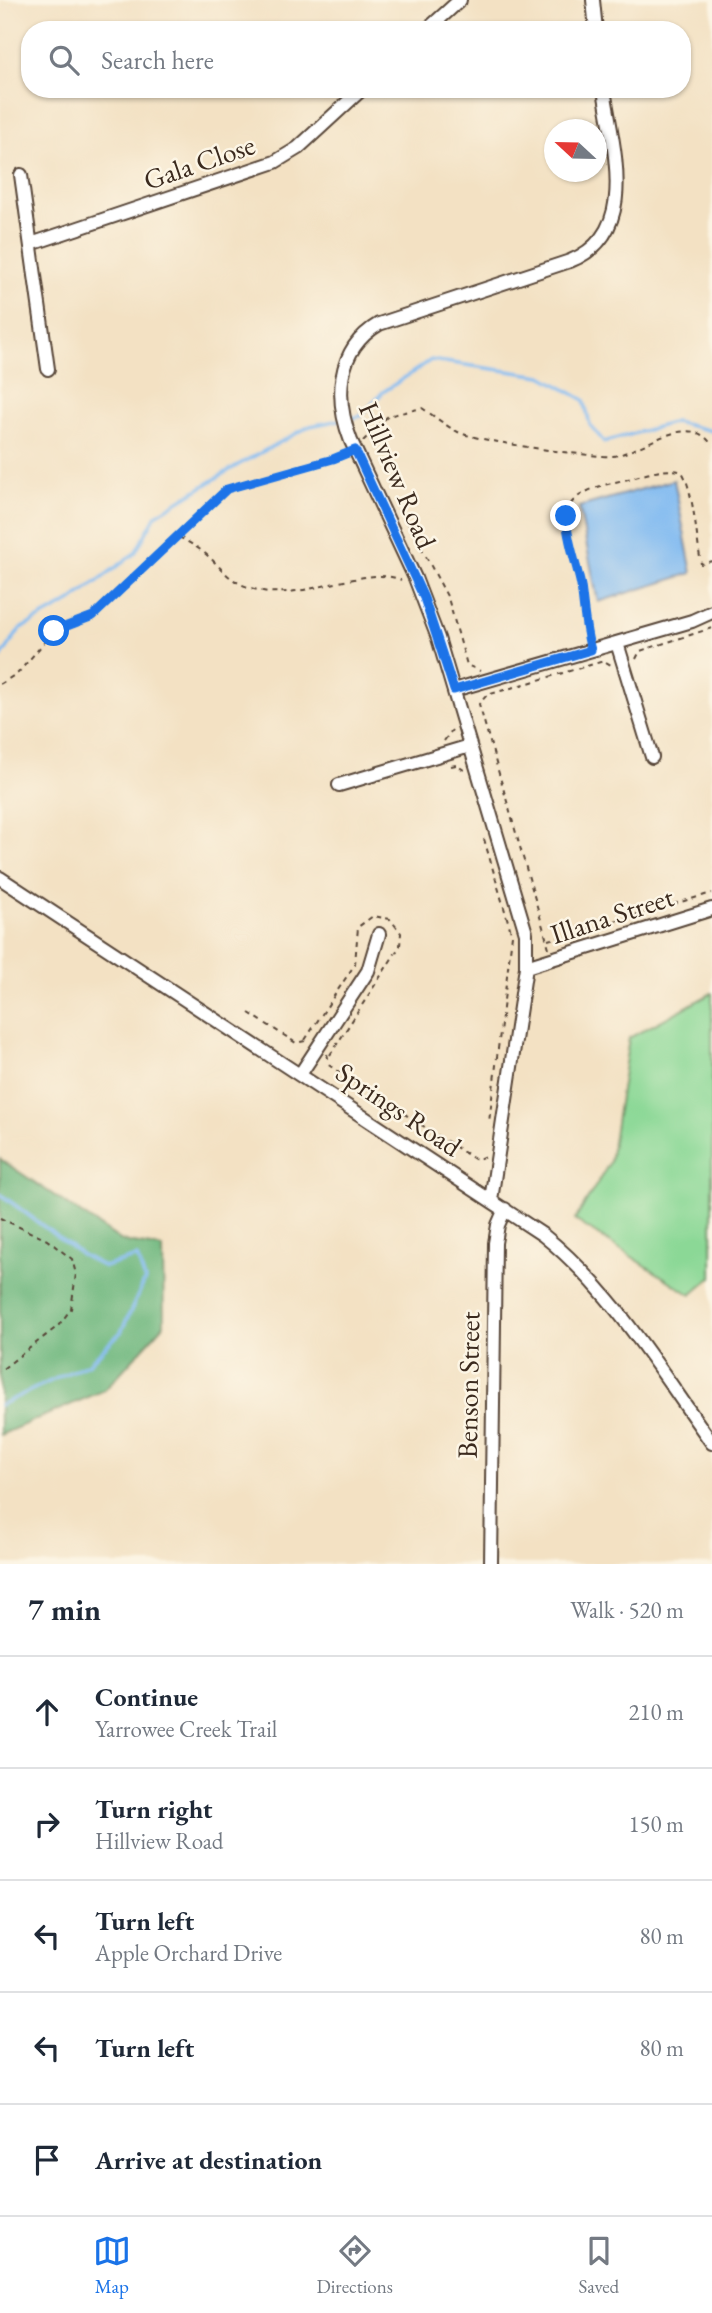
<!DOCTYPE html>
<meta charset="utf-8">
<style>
body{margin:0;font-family:"EB Garamond",serif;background:#f6f6f7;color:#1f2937}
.compass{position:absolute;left:544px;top:119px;width:63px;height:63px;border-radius:50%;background:#fff;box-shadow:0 2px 5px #0004;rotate:292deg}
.stop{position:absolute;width:21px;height:21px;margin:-16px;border:5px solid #1a73e8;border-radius:50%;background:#fff}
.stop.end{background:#1a73e8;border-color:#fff;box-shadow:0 2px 7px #0008}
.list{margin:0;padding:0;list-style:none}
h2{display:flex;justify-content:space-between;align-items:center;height:91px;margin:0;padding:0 28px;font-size:30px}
h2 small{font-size:23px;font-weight:400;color:#747a83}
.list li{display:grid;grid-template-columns:46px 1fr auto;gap:21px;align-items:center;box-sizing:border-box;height:112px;padding:0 28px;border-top:2px solid #e0e1e3}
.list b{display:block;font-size:26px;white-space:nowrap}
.list p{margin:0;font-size:23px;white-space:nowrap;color:#747a83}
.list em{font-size:23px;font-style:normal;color:#747a83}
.icon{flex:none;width:38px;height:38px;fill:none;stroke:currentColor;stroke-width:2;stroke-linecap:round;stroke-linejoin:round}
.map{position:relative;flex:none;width:712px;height:1564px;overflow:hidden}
.search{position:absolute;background:#fff;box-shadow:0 2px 5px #0004;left:21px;right:21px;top:21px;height:77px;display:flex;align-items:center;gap:18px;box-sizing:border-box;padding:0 24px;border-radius:28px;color:#747a83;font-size:26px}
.sheet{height:651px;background:#fff}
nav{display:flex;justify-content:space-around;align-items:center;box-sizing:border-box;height:98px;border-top:2px solid #e0e1e3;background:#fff;font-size:19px;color:#747a83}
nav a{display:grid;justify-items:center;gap:4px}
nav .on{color:#1a73e8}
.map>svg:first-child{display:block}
.green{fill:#8bd896;stroke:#63815a;stroke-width:2}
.forest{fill:#70b87f;stroke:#56714e;stroke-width:2}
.water{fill:#80baf1;stroke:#5e7288;stroke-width:2}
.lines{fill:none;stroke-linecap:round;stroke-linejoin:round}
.stream{stroke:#80baf1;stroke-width:3.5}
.minor-casing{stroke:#574537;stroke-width:16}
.path{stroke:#574537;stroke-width:2;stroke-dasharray:5 5;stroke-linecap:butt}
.minor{stroke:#fff;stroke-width:12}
.route{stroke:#1a73e8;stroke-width:9}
.labels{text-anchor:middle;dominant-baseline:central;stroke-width:5;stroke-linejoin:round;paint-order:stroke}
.street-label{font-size:28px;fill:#3b2a1e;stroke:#fcf5e5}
</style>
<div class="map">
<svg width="712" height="1564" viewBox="0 0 712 1564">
<rect width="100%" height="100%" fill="#fcf5e5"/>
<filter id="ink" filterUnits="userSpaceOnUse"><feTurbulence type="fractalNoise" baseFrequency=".0143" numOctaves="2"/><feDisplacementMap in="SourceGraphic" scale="14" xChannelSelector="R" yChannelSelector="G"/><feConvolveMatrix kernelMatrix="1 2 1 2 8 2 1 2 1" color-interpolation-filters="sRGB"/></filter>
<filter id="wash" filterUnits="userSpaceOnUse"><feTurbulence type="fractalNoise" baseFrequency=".00686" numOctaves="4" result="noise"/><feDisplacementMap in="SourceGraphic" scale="28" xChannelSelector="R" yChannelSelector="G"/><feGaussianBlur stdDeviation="1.57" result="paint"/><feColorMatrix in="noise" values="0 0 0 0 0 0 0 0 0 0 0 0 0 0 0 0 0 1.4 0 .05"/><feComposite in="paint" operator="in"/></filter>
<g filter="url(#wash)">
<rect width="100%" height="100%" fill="#f3e1c3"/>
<path class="green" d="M712,993V1277L691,1295L575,1220L610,1162L629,1038Z"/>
<path class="forest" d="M0,1159L122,1241L163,1248L164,1325L105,1390L0,1435Z"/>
<path class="water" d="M674,480L692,573L598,602L579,507Z"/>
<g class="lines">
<path class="stream" d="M348,419L361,416L383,392L431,360L542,376L584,400L590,425L604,442L675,422L712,431
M0,659L20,629L70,602L135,553L156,515L238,465L310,426L340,420
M0,1194L82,1255L104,1267L137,1257L145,1280L121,1332L89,1363L0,1405"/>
</g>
</g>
<g filter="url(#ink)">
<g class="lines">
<g class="minor-casing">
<path id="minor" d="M593,0L596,30
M427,30L460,0
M21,175L48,369
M31,244L275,162L298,148L362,89
M617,643L652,757
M454,690L692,621L712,612
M339,785L470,746
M0,878L543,1235C613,1291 660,1371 712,1443
M526,967L712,909
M301,1073L368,971L379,934
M491,1200L526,967V933L438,638L415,578L351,441C335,400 335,350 379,324L570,261C641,233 612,146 604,89
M491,1564L495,1243L498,1225L505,1209"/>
</g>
<path class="path" d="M363,441L388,416L422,408C434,416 446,426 458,432C476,441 594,458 613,456C642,452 689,410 712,445
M407,521L448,598L467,665L480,671
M179,537C186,541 194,545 202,551C223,567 227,583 258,590C304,602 365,564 401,580
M588,640C583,620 584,600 580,581C564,518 546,497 624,480C641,476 666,466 682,472C693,488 697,541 701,564L712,561
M636,659L640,651L712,628
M0,684L18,673L54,631L93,616L123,590L227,489L345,454
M444,741L452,730
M451,766L456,765L464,770
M484,839L512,935L489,1122
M548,940L712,893
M549,948L479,704L487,695L604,661L611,665
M249,1013L296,1043L305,1041
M305,1040L355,964L358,927L373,916L390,919L401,933L400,946L330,1055
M327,1054L330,1066L476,1160L485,1156
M0,1218L47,1240L72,1259L76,1274L71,1309L58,1326L0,1371"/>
<use href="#minor" class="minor"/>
</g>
</g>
<g class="lines" filter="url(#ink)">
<path class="route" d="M54,631L93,616L227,489L333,459L355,450L424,598L454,690L591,650C585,629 584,608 581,586C576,561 567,541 566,516"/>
</g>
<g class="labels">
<g class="street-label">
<text transform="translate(199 162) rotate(-19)">Gala Close</text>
<text transform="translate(398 475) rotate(67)">Hillview Road</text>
<text transform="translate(612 915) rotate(-18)">Illana Street</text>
<text transform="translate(399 1109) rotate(34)">Springs Road</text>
<text transform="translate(468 1385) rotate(-89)">Benson Street</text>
</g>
</g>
</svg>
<svg class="compass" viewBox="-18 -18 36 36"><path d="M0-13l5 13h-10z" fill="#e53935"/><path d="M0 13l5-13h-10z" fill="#747a83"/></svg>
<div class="stop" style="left:54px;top:631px"></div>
<div class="stop end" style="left:566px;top:516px"></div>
<div class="search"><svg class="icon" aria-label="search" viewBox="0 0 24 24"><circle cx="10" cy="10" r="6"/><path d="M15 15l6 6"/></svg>Search here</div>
</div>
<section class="sheet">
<h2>7 min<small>Walk · 520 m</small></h2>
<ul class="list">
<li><svg class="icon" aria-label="ahead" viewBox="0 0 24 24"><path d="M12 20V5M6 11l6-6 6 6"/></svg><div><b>Continue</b><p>Yarrowee Creek Trail</p></div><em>210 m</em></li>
<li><svg class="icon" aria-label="right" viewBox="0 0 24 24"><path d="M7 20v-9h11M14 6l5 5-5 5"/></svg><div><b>Turn right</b><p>Hillview Road</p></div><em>150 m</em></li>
<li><svg class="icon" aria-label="left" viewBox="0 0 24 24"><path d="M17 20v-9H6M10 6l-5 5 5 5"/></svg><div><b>Turn left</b><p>Apple Orchard Drive</p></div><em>80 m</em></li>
<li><svg class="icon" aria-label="left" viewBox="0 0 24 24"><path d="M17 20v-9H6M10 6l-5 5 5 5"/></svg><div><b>Turn left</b></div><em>80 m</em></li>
<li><svg class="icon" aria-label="arrive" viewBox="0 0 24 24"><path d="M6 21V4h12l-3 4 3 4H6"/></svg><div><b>Arrive at destination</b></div></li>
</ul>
</section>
<nav>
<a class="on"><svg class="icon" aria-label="map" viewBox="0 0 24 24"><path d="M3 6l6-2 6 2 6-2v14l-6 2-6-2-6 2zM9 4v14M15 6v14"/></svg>Map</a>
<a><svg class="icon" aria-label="directions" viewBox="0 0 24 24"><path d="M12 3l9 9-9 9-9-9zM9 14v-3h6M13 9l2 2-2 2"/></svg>Directions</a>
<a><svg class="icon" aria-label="saved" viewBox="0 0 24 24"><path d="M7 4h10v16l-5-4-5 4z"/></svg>Saved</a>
</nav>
